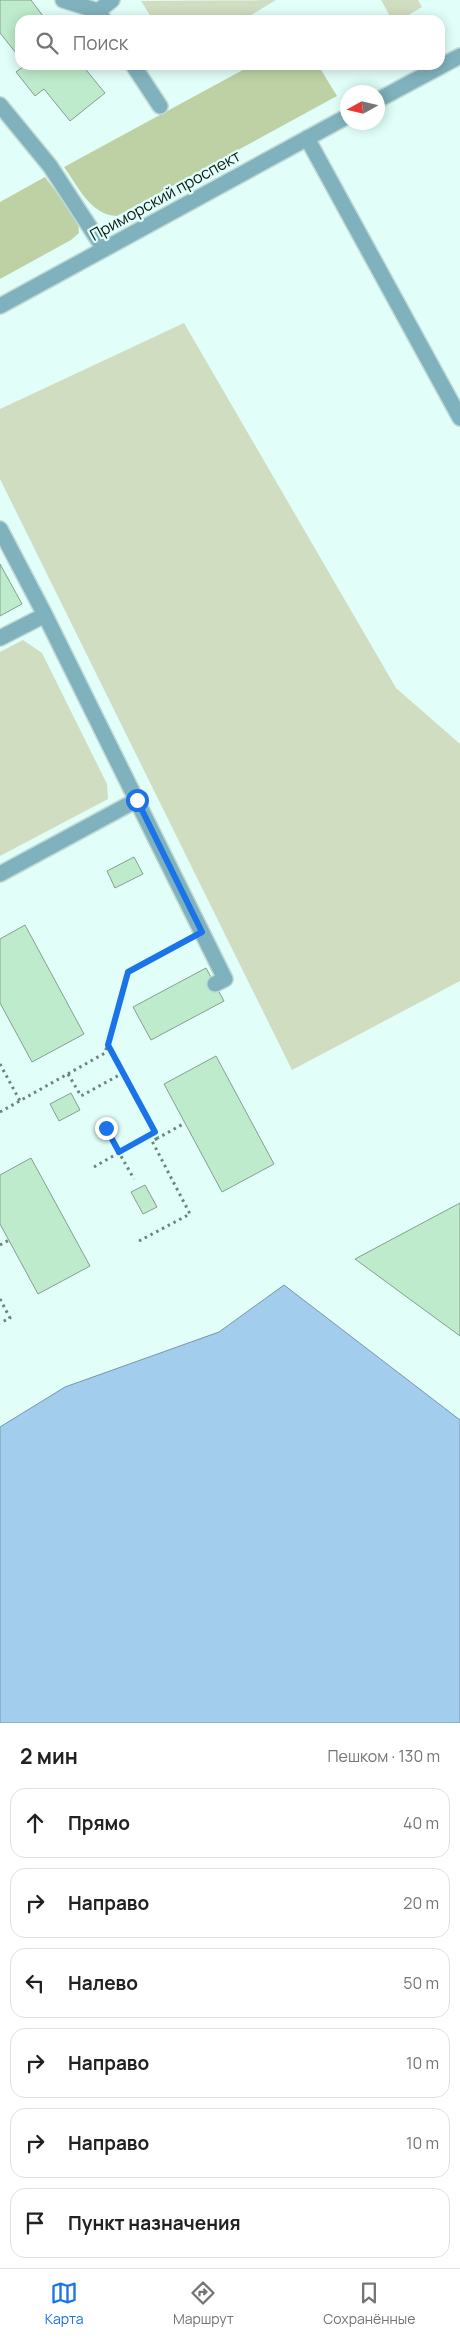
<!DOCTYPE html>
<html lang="ru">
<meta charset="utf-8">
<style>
body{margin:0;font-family:Manrope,sans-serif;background:#f2f2f2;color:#202124}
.compass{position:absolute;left:340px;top:85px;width:45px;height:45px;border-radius:50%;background:#fff;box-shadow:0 2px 12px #0003;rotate:262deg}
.stop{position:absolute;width:15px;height:15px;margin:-11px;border:4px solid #1a73e8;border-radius:50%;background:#fff}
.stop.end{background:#1a73e8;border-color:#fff;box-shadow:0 1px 5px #0008}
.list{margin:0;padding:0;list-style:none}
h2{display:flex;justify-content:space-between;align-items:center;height:65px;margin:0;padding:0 20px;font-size:21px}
h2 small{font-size:16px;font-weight:400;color:#757577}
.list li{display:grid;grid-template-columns:32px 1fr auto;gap:15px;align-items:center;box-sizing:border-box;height:70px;margin:0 10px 10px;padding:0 10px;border:1px solid #e0e0e0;border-radius:15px}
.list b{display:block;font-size:19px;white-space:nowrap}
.list em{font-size:16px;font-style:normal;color:#757577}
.icon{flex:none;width:28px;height:28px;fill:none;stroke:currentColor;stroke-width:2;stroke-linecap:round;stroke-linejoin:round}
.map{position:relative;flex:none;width:460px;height:1723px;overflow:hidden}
.search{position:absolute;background:#fff;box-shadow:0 2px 12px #0003;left:15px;right:15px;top:15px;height:55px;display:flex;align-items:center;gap:12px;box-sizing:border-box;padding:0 18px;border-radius:15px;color:#757577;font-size:19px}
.sheet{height:545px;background:#fff}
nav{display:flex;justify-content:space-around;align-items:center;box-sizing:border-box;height:70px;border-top:1px solid #e0e0e0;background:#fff;font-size:14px;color:#757577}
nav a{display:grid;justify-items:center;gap:2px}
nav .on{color:#1a73e8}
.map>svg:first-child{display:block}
.green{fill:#d0ddc1}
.forest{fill:#bdd1a5}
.water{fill:#a3cded;stroke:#7697ad}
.building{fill:#bdebcc;stroke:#869f8e}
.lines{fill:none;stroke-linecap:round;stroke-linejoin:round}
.minor-casing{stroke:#bfdad5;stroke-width:18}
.path{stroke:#6e827f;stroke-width:3;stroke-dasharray:2.5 4;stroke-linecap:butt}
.minor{stroke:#80b2bd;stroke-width:15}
.route{stroke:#1a73e8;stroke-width:6}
.labels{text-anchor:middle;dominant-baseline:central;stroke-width:4.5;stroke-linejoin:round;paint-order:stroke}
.street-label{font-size:16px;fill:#0d1a18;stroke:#e1fef9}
</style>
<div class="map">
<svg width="460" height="1723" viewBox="0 0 460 1723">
<rect width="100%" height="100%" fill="#e1fef9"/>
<path class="green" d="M276,0L243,20H153L141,1Z
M381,0H418L422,7L400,20H392Z
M184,323L396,688L460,744V981L292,1070L0,479V409Z
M23,640L42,653L107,784L108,799L0,856V652Z"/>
<path class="forest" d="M252,65H318L337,96L117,216C90,215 78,186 64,167Z
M45,177L78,221L79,233L71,240L0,279V202Z"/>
<path class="water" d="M284,1285L460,1420V1723H0V1427L65,1387L219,1332Z"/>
<path class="building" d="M0,0H31L46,20H20V58L0,33Z
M25,65H82L105,93L70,121L44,89L35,96L16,72Z
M0,564L22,604L0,616Z
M134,857L143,874L115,888L107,871Z
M25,925L84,1034L32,1062L0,1003V939Z
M206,968L224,1001L151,1040L133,1007Z
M216,1056L274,1164L222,1192L164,1084Z
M71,1093L80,1110L59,1121L50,1104Z
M31,1158L90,1266L38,1294L0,1224V1175Z
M145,1185L157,1207L143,1214L131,1192Z
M460,1203V1336L355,1259Z"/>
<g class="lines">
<g class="minor-casing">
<path id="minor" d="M63,0L98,11L104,20
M98,11L112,0
M133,65L160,106
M378,100L460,56
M0,105L50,166L104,249
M307,138L460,418
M0,306L348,116
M0,529L45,615L0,638
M45,615L225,979L215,984
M0,874L137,800"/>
</g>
<path class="path" d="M108,1045L158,1138L185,1123
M0,1064L20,1101
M68,1074L81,1096L123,1073
M0,1112L105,1053L128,972L186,940
M105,1128L134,1179
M94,1167L155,1132
M139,1241L190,1214L152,1141L158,1138
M0,1245L9,1240
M0,1299L10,1318L0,1323"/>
<use href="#minor" class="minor"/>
</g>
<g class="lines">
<path class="route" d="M106,1128L119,1152L155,1132L108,1045L128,972L202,932L137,800"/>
</g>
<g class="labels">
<g class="street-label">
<text transform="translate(165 195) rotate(-29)">Приморский проспект</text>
</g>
</g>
</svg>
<svg class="compass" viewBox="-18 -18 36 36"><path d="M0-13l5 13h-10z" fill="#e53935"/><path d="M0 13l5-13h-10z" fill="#757577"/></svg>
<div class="stop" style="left:137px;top:800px"></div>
<div class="stop end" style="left:106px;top:1128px"></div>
<div class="search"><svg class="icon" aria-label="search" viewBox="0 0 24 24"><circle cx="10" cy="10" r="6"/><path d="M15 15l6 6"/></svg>Поиск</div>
</div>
<section class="sheet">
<h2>2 мин<small>Пешком · 130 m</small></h2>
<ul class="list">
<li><svg class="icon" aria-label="ahead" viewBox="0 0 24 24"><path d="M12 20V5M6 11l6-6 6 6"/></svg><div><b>Прямо</b></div><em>40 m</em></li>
<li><svg class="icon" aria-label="right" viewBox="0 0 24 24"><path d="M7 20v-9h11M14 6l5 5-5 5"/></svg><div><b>Направо</b></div><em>20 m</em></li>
<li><svg class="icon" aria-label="left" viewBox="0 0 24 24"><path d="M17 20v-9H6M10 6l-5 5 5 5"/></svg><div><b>Налево</b></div><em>50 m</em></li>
<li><svg class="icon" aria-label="right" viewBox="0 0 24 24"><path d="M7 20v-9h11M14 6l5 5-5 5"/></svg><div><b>Направо</b></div><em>10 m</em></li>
<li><svg class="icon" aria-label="right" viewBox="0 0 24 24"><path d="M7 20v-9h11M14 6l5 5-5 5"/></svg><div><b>Направо</b></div><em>10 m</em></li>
<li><svg class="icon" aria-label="arrive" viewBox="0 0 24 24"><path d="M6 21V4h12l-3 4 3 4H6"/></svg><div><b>Пункт назначения</b></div></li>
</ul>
</section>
<nav>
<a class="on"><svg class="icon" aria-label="map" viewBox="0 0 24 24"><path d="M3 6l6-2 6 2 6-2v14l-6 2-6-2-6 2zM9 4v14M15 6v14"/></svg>Карта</a>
<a><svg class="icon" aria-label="directions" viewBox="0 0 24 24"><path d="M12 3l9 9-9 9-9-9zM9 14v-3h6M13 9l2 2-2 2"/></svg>Маршрут</a>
<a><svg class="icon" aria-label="saved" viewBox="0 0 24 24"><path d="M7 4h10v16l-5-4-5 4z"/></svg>Сохранённые</a>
</nav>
